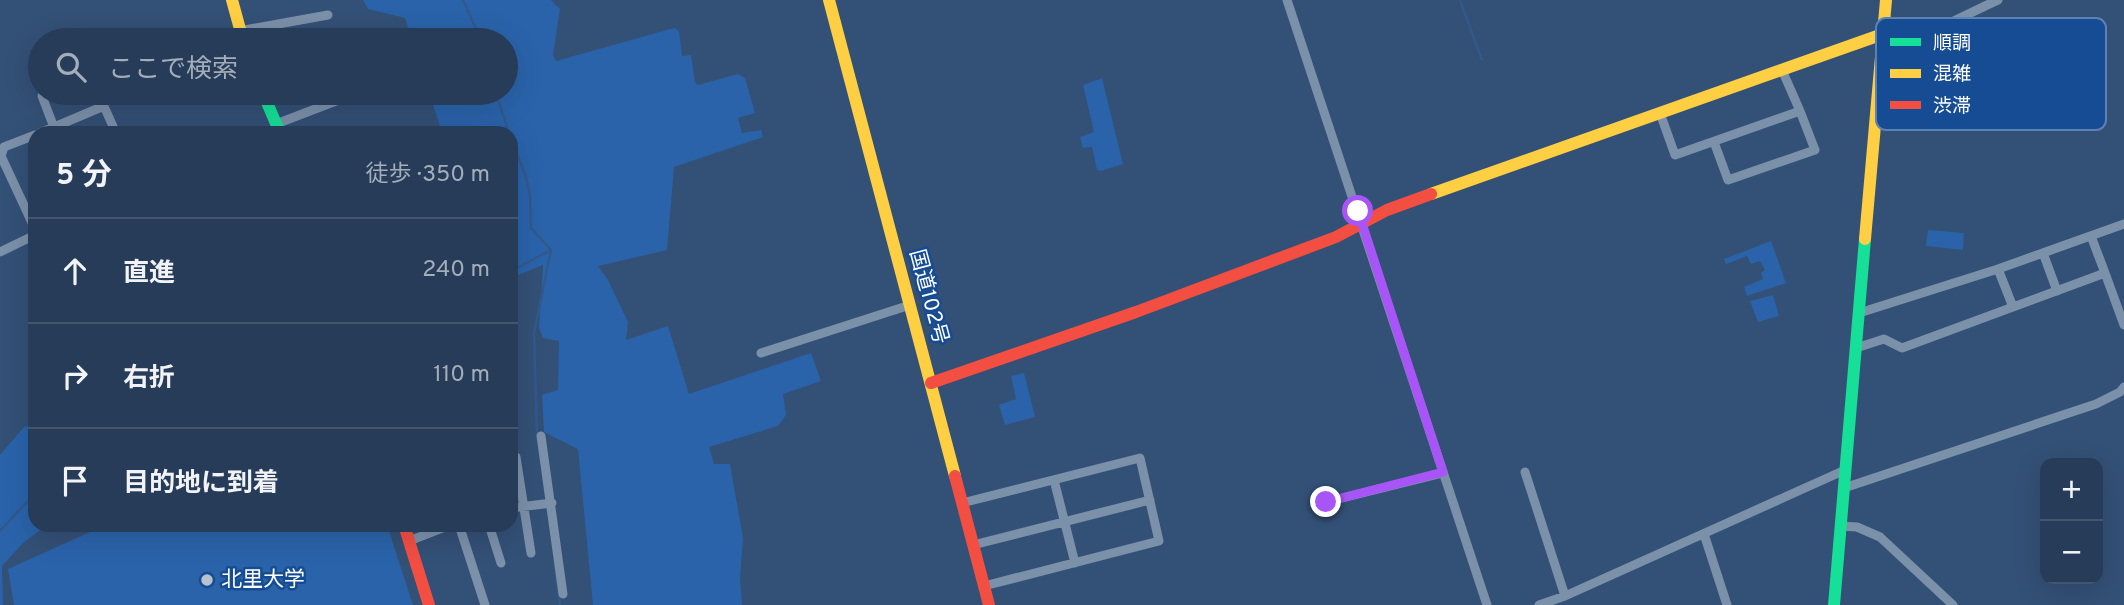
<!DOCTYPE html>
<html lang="ja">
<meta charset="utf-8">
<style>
body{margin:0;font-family:Overpass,"Noto Sans JP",sans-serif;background:#324761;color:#f1f3f6}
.controls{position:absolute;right:21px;bottom:21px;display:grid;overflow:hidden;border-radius:14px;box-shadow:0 7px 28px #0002}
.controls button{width:63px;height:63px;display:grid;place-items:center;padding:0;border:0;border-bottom:2px solid #42566e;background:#263c58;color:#f1f3f6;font:35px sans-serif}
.stop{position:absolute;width:21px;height:21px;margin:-16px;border:5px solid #a855f7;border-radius:50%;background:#fff}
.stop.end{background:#a855f7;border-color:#fff;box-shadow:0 2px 7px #0008}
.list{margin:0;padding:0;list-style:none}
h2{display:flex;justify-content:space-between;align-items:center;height:91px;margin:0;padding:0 28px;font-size:30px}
h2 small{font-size:23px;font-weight:400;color:#a4adba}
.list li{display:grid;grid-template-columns:46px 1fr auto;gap:21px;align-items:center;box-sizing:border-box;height:105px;padding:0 28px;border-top:2px solid #42566e}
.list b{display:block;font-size:26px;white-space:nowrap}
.list em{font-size:23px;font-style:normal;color:#a4adba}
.icon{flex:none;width:38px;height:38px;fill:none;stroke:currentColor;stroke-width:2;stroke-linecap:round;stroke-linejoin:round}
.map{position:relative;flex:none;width:2124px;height:605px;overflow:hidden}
.search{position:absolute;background:#263c58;box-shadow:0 7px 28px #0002;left:28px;top:28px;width:490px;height:77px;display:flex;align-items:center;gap:18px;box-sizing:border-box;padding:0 24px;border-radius:38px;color:#a4adba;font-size:26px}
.panel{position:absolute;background:#263c58;box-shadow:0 7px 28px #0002;left:28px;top:126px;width:490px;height:406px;border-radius:21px}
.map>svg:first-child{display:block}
.green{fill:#2a63aa}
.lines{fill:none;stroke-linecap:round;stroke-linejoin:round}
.stream{stroke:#32598c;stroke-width:2.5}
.street{stroke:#7b90a9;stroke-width:9}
.fast{stroke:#16e098;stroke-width:12}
.slow{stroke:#ffcf43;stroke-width:12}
.jam{stroke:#f24e42;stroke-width:12}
.route{stroke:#a855f7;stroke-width:9}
.poi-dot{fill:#b8c2cf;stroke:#164c93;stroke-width:2.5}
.labels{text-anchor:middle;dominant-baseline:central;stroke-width:5;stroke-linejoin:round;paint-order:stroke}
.street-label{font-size:21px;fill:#fff;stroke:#164c93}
.poi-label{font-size:21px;fill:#fff;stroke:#164c93;text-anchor:start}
.key{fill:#164c93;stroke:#5c82b3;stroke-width:2}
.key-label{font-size:19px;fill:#fff}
</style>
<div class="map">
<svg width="2124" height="605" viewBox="0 0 2124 605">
<rect width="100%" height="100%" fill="#335076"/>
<path class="green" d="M363,0H551L560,9L553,55L556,61L674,28L679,31L682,56L691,55L695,82L698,85L738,74L745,78L755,113L738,118L742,133L761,130L763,137L674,167L667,250L598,266L608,280L628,322L626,340L668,326L689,394L811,353L821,381L783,394L786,415L778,426L709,447L714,464H730L743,538L740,578L742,605H593L578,449L544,432L542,395L558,390L559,341L543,338L539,328L543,265L511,278V133H432L440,126L429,93H506V40H412L405,18L368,9Z
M1102,78L1123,164L1101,171L1097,170L1092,147L1083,148L1080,137L1094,132L1083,85Z
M1928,230L1964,233L1963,250L1926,246Z
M1771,241L1786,283L1747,296L1744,287L1763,279L1761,273L1765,270L1760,261L1751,264L1747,256L1726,264L1724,259Z
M1773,295L1779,316L1758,322L1750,301Z
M1024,373L1035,417L1005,425L999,405L1016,399L1011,376Z
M34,424L35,525H47L23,543L2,566L3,605H0V455L24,427Z
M94,525H387L413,605H14L8,569L90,532Z"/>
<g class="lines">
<path class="stream" d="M463,0L481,40
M1460,0L1482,60
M496,93L509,133
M511,138L526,177L530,196L531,228L551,250L534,333L537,435
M511,271L551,250
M0,531L35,493
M556,574L560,605"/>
<path class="street" d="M1287,0L1487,605
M239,31L328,15
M1882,48C1911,45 1968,13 1998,0
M98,93L116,133
M42,96L55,130
M1660,113L1675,155L1800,111L1782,70
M276,124L357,93
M40,133L104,106
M35,135L4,147L1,156L35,229
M1714,142L1728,180L1815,150L1800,111
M2091,236L2105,273
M0,252L35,235
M2043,253L2057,291
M1998,269L2013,307
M1859,313L1998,269L2124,224
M1856,348L1884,339L1902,348L2105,273L2124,325
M761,353L910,305
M541,436L563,594
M516,457L531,553
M1525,472L1565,596
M1054,480L1075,563
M1844,488L2096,404L2120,392L2124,387
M1326,502L1443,473
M962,503L1140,458L1159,541L984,586
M511,508L552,503
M459,525L485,605
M489,525L501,563
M1840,526L1857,527L1880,537L1953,605
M1704,534L1727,605
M409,541L450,525
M973,545L1150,500
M1539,605L1565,596L1845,470"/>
<path class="fast" d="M263,93L280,133
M1834,605L1865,239"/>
<path class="slow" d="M232,0L243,40
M829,0L955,476
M1431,194L1883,34
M1865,239L1886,0"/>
<path class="jam" d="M931,383L1136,312L1336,237L1387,210L1431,194
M955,476L989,605
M404,525L429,605"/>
</g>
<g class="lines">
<path class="route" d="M1326,502L1443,472L1358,211"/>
</g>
<circle class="poi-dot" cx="207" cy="580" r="7"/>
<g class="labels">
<g class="street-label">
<text transform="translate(928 297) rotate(75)">国道102号</text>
</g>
<g class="poi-label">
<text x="221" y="580">北里大学</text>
</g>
</g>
<rect x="1876" y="18" width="230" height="112" rx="10" class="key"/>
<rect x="1890" y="38" width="31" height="8" fill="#16e098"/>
<rect x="1890" y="69" width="31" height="9" fill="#ffcf43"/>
<rect x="1890" y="101" width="31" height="8" fill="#f24e42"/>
<g class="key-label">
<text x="1933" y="49">順調</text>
<text x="1933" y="80">混雑</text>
<text x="1933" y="112">渋滞</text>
</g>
</svg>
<div class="controls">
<button>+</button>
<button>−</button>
</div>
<div class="stop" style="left:1358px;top:211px"></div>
<div class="stop end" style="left:1326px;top:502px"></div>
<div class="search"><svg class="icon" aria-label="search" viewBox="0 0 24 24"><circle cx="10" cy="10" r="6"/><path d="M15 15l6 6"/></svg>ここで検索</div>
<section class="panel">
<h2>5 分<small>徒歩 · 350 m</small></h2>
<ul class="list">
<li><svg class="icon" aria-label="ahead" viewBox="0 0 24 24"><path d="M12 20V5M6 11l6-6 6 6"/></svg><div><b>直進</b></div><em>240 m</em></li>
<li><svg class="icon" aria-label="right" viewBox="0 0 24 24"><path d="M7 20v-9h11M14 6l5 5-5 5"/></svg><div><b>右折</b></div><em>110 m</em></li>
<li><svg class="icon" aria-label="arrive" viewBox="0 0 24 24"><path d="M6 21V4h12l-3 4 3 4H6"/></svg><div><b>目的地に到着</b></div></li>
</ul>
</section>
</div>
